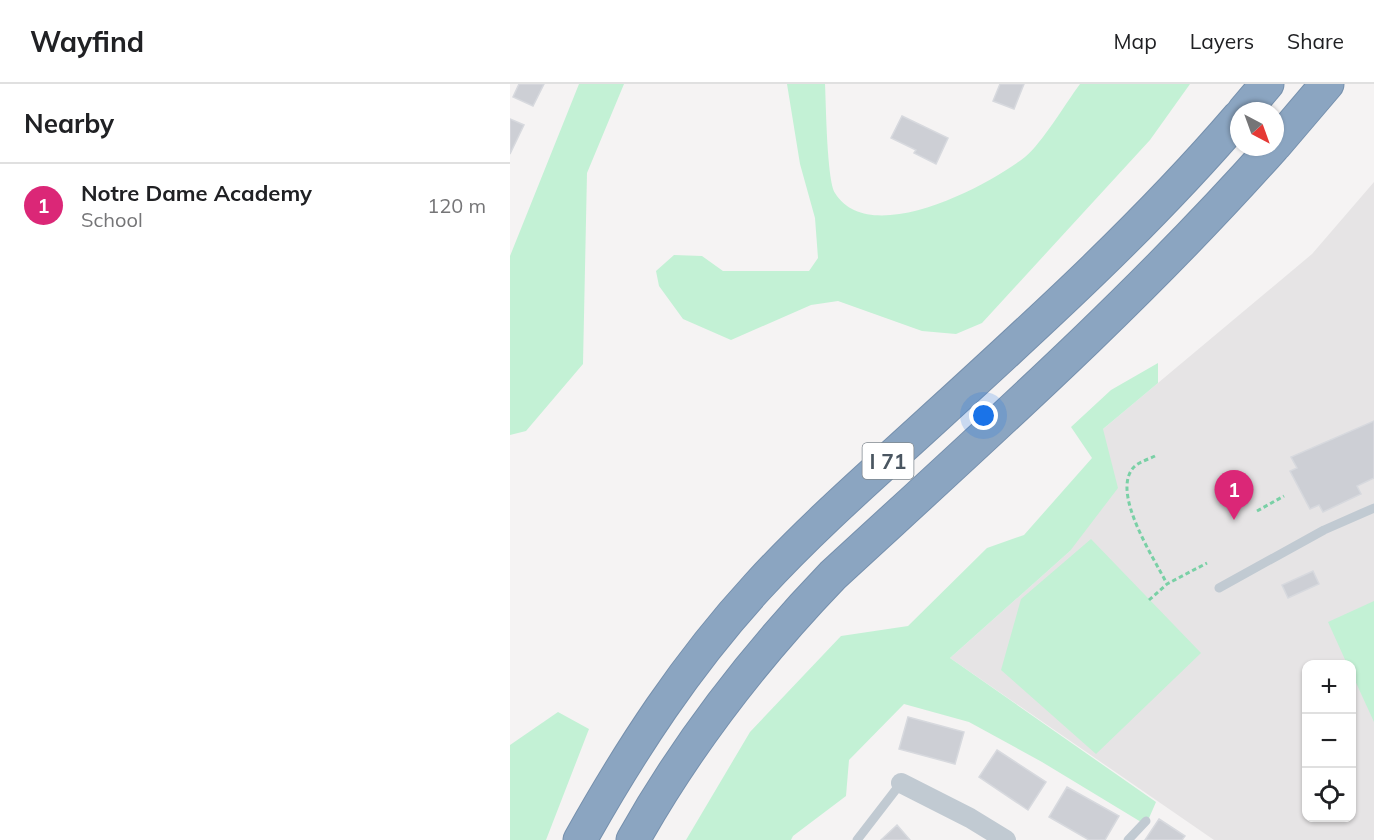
<!DOCTYPE html>
<meta charset="utf-8">
<style>
body{margin:0;font-family:Mulish,sans-serif;background:#f6f6f6;color:#202124}
.controls{position:absolute;right:18px;bottom:18px;display:grid;overflow:hidden;border-radius:12px;box-shadow:0 2px 4px #0004}
.controls button{width:54px;height:54px;display:grid;place-items:center;padding:0;border:0;border-bottom:2px solid #e0e0e0;background:#fff;color:#202124;font:30px sans-serif}
.compass{position:absolute;left:720px;top:18px;width:54px;height:54px;border-radius:50%;background:#fff;box-shadow:0 2px 4px #0004;rotate:139deg}
.you{position:absolute;left:474px;top:332px;width:21px;height:21px;margin:-15px;border:4px solid #fff;border-radius:50%;background:#1a73e8;box-shadow:0 0 0 9px #1a73e833}
.badge{display:grid;place-items:center;width:39px;height:39px;border-radius:50%;background:#db2777;color:#fff;font-size:20px;font-weight:700}
.pin{position:absolute;translate:-50% -50px;filter:drop-shadow(0 2px 3px #0008)}
.pin::after{content:'';position:absolute;top:32px;width:21px;height:18px;background:inherit;clip-path:polygon(0 0,100% 0,50% 100%)}
.list{margin:0;padding:0;list-style:none}
h2{display:flex;justify-content:space-between;align-items:center;height:78px;margin:0;padding:0 24px;font-size:26px}
h2 small{font-size:20px;font-weight:400;color:#757577}
.list li{display:grid;grid-template-columns:39px 1fr auto;gap:18px;align-items:center;box-sizing:border-box;height:84px;padding:0 24px;border-top:2px solid #e0e0e0}
.list b{display:block;font-size:22px;white-space:nowrap}
.list p{margin:0;font-size:20px;white-space:nowrap;color:#757577}
.list em{font-size:20px;font-style:normal;color:#757577}
.icon{flex:none;width:33px;height:33px;fill:none;stroke:currentColor;stroke-width:2;stroke-linecap:round;stroke-linejoin:round}
.map{position:relative;flex:none;width:864px;height:756px;overflow:hidden}
header{display:flex;align-items:center;gap:36px;box-sizing:border-box;height:84px;padding:0 30px;background:#fff;border-bottom:2px solid #e0e0e0}
header strong{font-size:28px}
nav{display:flex;gap:33px;margin-inline-start:auto;font-size:21px}
main{display:flex}
aside{flex:1;background:#fff}
.map>svg:first-child{display:block}
.education{fill:#e6e4e5;fill-rule:evenodd}
.green{fill:#c3f1d5}
.building{fill:#cdcfd5;stroke:#d7d9de;stroke-width:1.5}
.lines{fill:none;stroke-linecap:round;stroke-linejoin:round}
.motorway-casing{stroke:#7690ad;stroke-width:35}
.path{stroke:#7ad0a6;stroke-width:3;stroke-dasharray:4.5 3;stroke-linecap:butt}
.service{stroke:#c1cad2;stroke-width:9}
.minor{stroke:#c1cad2;stroke-width:20}
.motorway{stroke:#8ba5c1;stroke-width:33}
.labels{text-anchor:middle;dominant-baseline:central;stroke-width:5;stroke-linejoin:round;paint-order:stroke}
.shield{fill:#fff;stroke:#808990;stroke-width:1.5}
.shield-label{font-size:21px;font-weight:bold;fill:#4a5661}
</style>
<header>
<strong>Wayfind</strong>
<nav><a>Map</a><a>Layers</a><a>Share</a></nav>
</header>
<main>
<aside>
<h2>Nearby<small></small></h2>
<ul class="list">
<li><span class="badge">1</span><div><b>Notre Dame Academy</b><p>School</p></div><em>120 m</em></li>
</ul>
</aside>
<div class="map">
<svg width="864" height="756" viewBox="0 0 864 756">
<rect width="100%" height="100%" fill="#f5f3f3"/>
<path class="education" d="M864,98V756H704L440,574L560,467L593,345L802,170ZM796,580H842V734H796Z"/>
<path class="green" d="M69,0H114L77,89L73,280L16,347L0,351V172Z
M277,0H315C316,20 317,96 325,109C359,165 478,102 515,73C533,58 555,20 570,0H680L640,56L472,239L446,250L412,247L328,217L301,221L221,256L173,235L149,202L146,187L164,171L192,172L213,187H299L308,174L305,134L290,80Z
M648,279V299L593,345L608,404L560,467L440,574L646,718L636,741L532,678L459,638L394,620L339,676L336,712L283,752L281,756H176L240,648L331,552L398,542L477,464L514,451L582,374L561,343L601,306Z
M581,455L691,569L586,670L491,586L511,515Z
M864,517V638L842,590V580H837L818,538Z
M48,628L79,645L36,756H0V661Z"/>
<path class="building" d="M9,0H34L23,22L3,13Z
M490,0H514L504,25L483,17Z
M392,32L438,54L426,80L404,69L406,66L381,54Z
M0,35L14,41L0,70Z
M864,337V394L847,402L851,410L813,428L809,421L800,425L780,387L787,384L781,373Z
M803,487L809,500L778,514L772,501Z
M398,633L454,648L445,680L389,665Z
M487,666L536,698L518,726L469,693Z
M557,703L609,732L595,756H579L539,733Z
M649,735L675,752L672,756H635Z
M387,741L400,756H371Z"/>
<g class="lines">
<g class="motorway-casing">
<path id="motorway" d="M734,27L757,0
M765,61L817,0
M70,756C121,665 177,579 248,502C305,440 369,385 431,328C534,234 638,139 729,33
M123,756C178,658 245,572 323,491C474,352 627,216 763,63"/>
</g>
<path class="path" d="M645,372C639,375 629,378 624,383C600,408 644,474 657,500
M747,427L774,412
M639,516L657,500L697,479"/>
<path class="service" d="M709,504L814,446L864,424
M347,756L391,699
M618,756L636,737"/>
<path class="minor" d="M391,699L460,734L496,756"/>
<use href="#motorway" class="motorway"/>
</g>
<g class="labels">
<rect class="shield" x="352.5" y="359" width="51" height="36" rx="4.5"/>
<g class="shield-label">
<text x="378" y="377">I 71</text>
</g>
</g>
</svg>
<div class="controls">
<button>+</button>
<button>−</button>
<button><svg class="icon" aria-label="locate" viewBox="0 0 24 24"><circle cx="12" cy="12" r="6"/><path d="M12 2v4M12 18v4M2 12h4M18 12h4"/></svg></button>
</div>
<svg class="compass" viewBox="-18 -18 36 36"><path d="M0-13l5 13h-10z" fill="#e53935"/><path d="M0 13l5-13h-10z" fill="#757577"/></svg>
<div class="you"></div>
<div class="pin badge" style="left:724px;top:436px">1</div>
</div>
</main>
